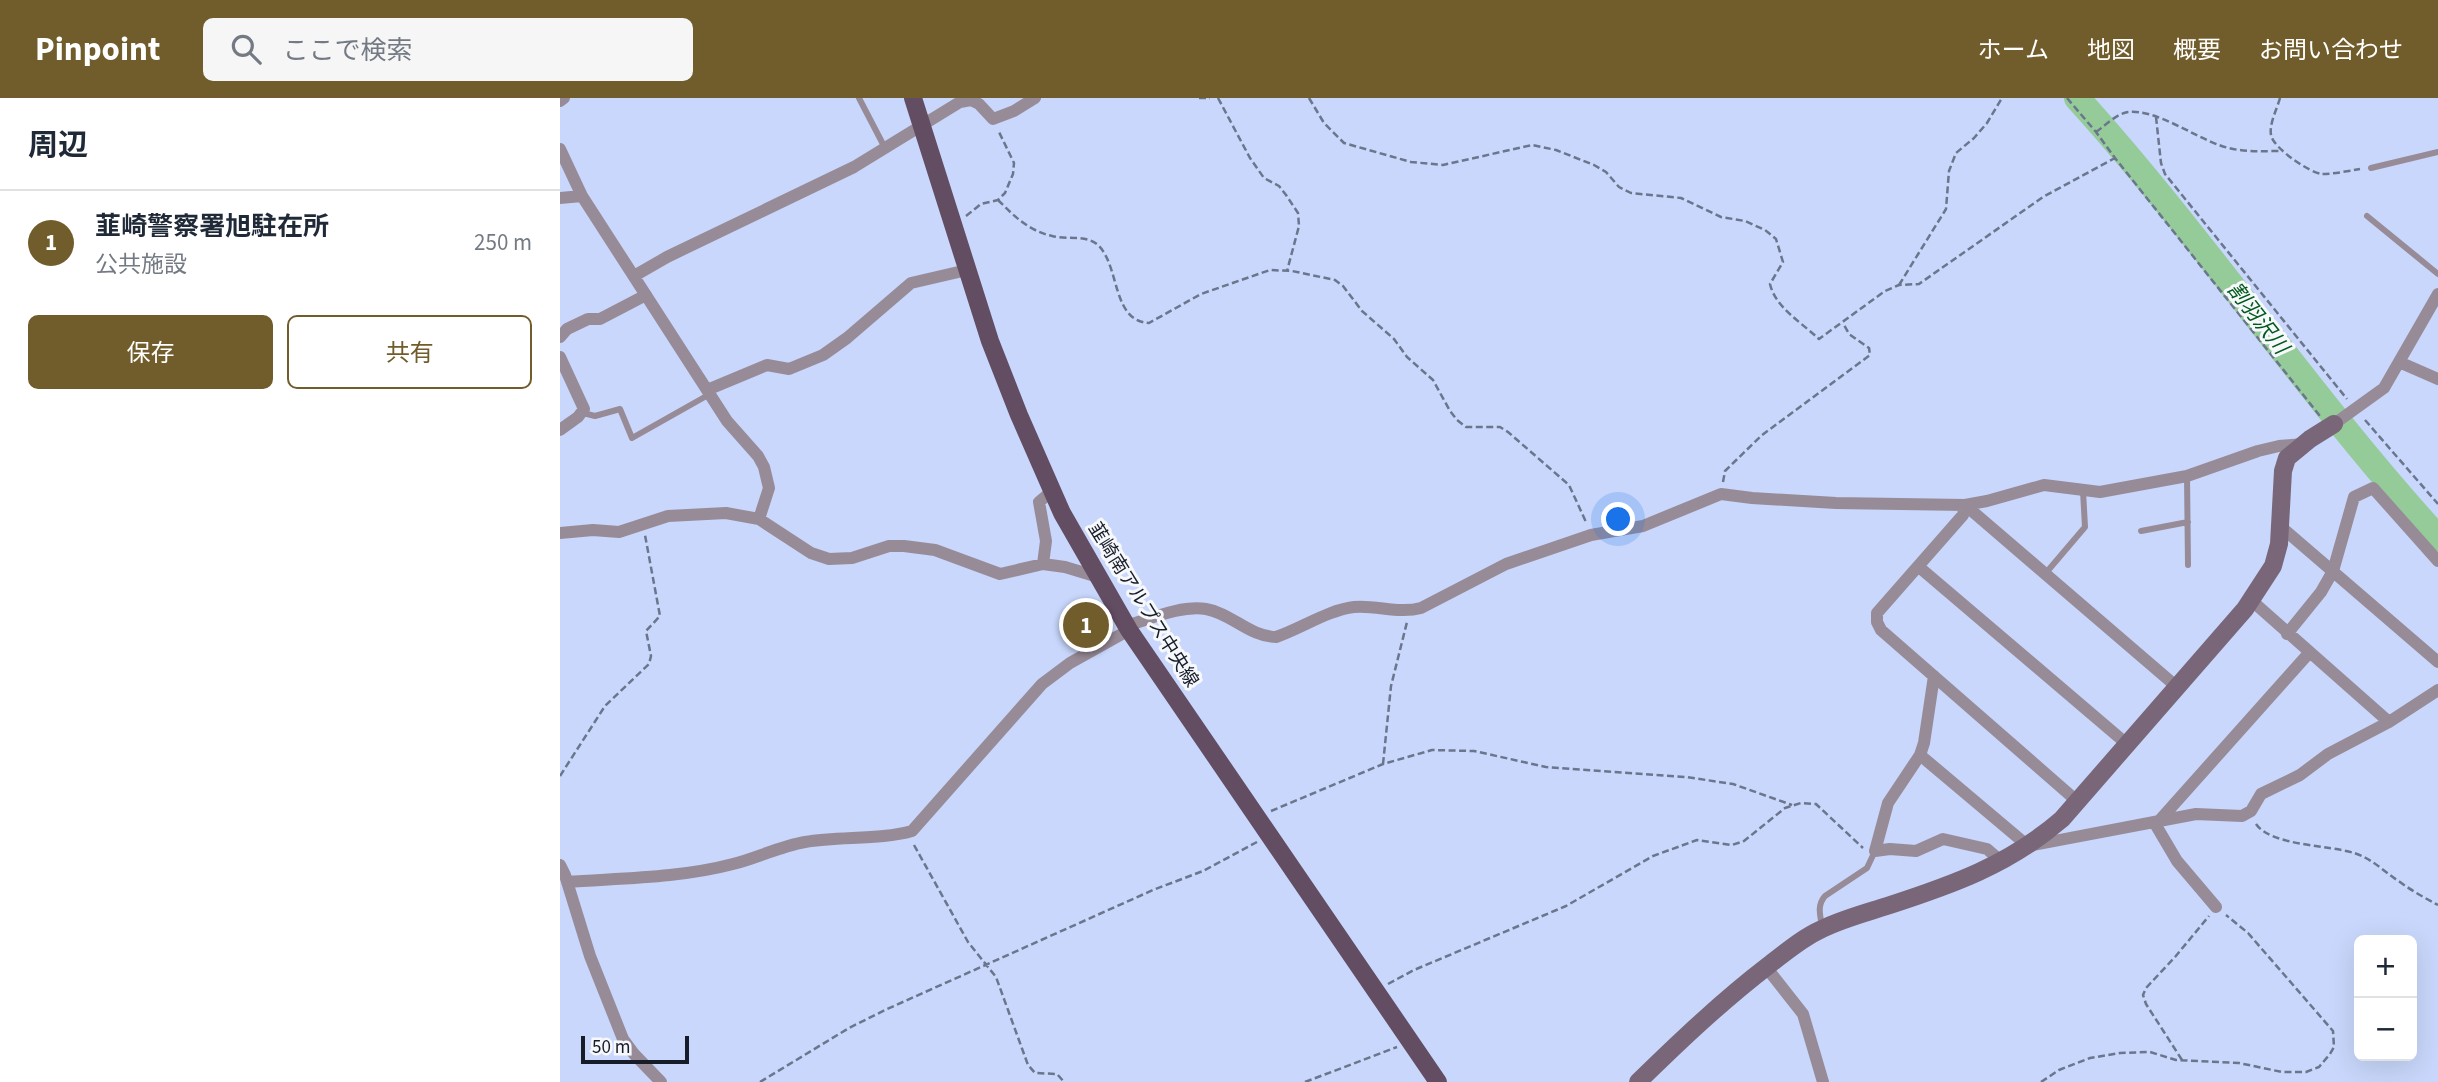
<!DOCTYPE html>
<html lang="ja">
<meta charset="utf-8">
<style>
body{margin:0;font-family:"Source Sans 3","Noto Sans JP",sans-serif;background:#f6f6f7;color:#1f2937}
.controls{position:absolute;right:21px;bottom:21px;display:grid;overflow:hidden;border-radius:10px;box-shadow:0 7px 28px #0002}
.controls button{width:63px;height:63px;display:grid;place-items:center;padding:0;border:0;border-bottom:2px solid #e0e1e3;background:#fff;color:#1f2937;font:35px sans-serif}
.scale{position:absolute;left:21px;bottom:18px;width:108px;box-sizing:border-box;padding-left:7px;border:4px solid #161c28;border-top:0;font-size:19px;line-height:24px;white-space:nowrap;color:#161c28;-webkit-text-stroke:5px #f7f8fc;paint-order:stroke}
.you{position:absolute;left:1059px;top:422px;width:24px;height:24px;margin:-18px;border:5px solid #fff;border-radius:50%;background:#1a73e8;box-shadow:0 0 0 10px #1a73e833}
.badge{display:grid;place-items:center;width:46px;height:46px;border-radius:50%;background:#715c2b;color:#fff;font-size:23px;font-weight:700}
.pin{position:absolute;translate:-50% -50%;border:4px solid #fff;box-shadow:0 2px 7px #0006}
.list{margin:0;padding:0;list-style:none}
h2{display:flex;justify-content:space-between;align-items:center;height:91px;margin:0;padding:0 28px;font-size:30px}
h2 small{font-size:23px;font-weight:400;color:#747a83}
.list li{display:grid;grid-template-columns:46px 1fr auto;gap:21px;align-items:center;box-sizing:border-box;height:105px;padding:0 28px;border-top:2px solid #e0e1e3}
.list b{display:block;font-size:26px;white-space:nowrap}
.list p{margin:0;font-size:23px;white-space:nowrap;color:#747a83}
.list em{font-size:23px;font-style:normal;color:#747a83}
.actions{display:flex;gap:14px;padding:21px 28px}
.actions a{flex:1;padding:16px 0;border:2px solid #715c2b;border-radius:10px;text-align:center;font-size:24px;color:#715c2b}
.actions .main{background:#715c2b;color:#fff}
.icon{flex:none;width:38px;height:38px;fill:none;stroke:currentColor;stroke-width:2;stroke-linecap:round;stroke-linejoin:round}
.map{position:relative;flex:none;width:1878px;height:984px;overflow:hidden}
header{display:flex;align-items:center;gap:42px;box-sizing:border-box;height:98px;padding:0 35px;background:#715c2b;color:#fff}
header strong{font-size:33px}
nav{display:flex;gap:38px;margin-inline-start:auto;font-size:24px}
.search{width:490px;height:63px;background:#f6f6f7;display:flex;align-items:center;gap:18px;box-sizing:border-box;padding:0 24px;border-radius:10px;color:#747a83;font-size:26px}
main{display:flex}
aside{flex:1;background:#fff}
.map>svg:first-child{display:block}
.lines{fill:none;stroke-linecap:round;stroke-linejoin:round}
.river{stroke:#94cb98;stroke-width:26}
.path{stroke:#6b768d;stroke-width:2.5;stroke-dasharray:7 3.5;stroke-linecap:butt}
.lane{stroke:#988b98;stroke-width:6}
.street{stroke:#988b98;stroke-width:12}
.secondary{stroke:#796779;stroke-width:18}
.primary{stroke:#634d63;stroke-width:18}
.labels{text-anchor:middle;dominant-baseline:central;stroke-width:6;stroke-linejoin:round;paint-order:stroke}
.street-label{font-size:19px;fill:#161c28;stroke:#f7f8fc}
.water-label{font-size:21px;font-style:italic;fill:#005a1b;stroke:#f7f8fc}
</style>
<header>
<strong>Pinpoint</strong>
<div class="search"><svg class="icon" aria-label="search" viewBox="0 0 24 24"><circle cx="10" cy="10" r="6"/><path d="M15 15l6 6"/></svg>ここで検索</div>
<nav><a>ホーム</a><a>地図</a><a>概要</a><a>お問い合わせ</a></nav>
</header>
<main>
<aside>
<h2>周辺<small></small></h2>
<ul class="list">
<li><span class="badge">1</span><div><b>韮崎警察署旭駐在所</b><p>公共施設</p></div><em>250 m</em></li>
</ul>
<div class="actions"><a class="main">保存</a><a>共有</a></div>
</aside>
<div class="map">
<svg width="1878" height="984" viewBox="0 0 1878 984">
<rect width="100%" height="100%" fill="#c8d7fb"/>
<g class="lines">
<path class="river" d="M1517,0C1644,140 1750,300 1878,440"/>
<path class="path" d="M639,0H650
M658,0L690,60L704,80L719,88L726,97L738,115L739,128L727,173
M749,0L764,25L784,45L851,64L883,67L972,47L996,52L1034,67L1046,74L1059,89L1071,95L1121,100L1161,119L1185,123L1205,132L1216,141L1223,164L1210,186C1215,209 1242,225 1259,241L1325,193L1339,187L1359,186L1483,99L1555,60
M1507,0L1536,34L1555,60L1760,318
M1720,0C1717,11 1709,26 1711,37C1713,50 1750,75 1762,76C1774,76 1788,73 1800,71
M1596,19L1601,65L1605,76L1787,301
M1536,34C1546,27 1556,16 1568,14C1596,11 1633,38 1659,47C1680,55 1701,53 1723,53
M438,102C454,118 469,133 492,138C507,142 527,136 539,148C560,170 552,223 589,225L641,196L710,172L732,173L775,182L783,188L802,213L834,241L847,259L873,282L890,313L897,322L906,329H940L948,334L1009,387L1026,424
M406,118L421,106L438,102L445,95L453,76L454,65L439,34
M1339,187L1386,111L1389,73L1396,55L1414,40L1427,25L1442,0
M1805,322L1878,406
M1163,384L1165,373L1202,337L1310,257L1309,250L1289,236L1283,225
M823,666L831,588L847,524
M0,678L45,608L89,566L91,558L86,533L100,518L85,437
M711,713L823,666L872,652L914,653L986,669L1126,679L1173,686L1232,707
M1696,726C1711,748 1769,747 1794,755C1813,761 1824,774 1840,784C1852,793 1865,800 1878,807
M354,747L408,844L436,879L468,967L475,975L497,976L504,984
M828,886L854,872L1006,808L1093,758L1137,742L1172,747L1184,743L1225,710L1241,705L1256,706L1303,750
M1622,962L1586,906L1583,897L1586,890L1615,859L1649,818
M200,984L289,930L325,912L593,792L643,773L697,744
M745,984L837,949
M1481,984L1499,972L1530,960L1560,955L1590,954L1616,962L1679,965L1722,974H1746L1759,969L1770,956L1774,949L1773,933L1688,835L1666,817"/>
<path class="lane" d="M299,0L325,50
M1811,70L1878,54
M1807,118L1878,176
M23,315L35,318L60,311L72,340L150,296
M1627,378L1628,467
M1581,433L1628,424
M1485,476L1525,429L1523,393
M1262,828C1260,817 1257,807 1265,798L1307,770L1315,753"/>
<path class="street" d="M0,3L4,0
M0,51L22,98L167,323L198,358L204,369L209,390L199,421
M0,100L22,98
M74,178L107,159L294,69L400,4L411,2L419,6L433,21L454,13L475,0
M0,239L7,231L28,221H40L86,197
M0,259L24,311L18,319L0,332
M1839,264L1878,281
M147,292L207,267L229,271L263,257L287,240L351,185L407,172
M1774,326L1824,290L1878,196
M1720,428L1878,564
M0,435L33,432L59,434L108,418L166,415L199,421L251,455L269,461L292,460L329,448H344L375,452L440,476L483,466L505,469L538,479
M483,466L486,443L479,404L492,393
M1359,469L1568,647
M1691,502L1829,624
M566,528C590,521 621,507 646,511C671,515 690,539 716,539C742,530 768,512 794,509C817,507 839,516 861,510L946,466L1031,437L1083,428L1161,396L1192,400L1276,405L1405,407L1427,403L1484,387L1540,394L1627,378L1698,353L1719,348L1743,346
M1727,536L1761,494L1773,473L1794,399L1813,390L1878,463
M1374,578L1364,645L1360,657L1328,705L1315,753L1330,751L1356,753L1383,741L1427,751L1442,764
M1360,657L1468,748L1636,716L1682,718L1691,713L1701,696L1740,677L1768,656L1829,624L1878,592
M1518,704L1321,532L1317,524V515L1403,417L1405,407L1617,589
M1599,723L1749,555
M1594,724L1617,763L1656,809
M0,767L5,777L30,858L63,941L74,956L101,984
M7,784C62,780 120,780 173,766C197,760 221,748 245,744C279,738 321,742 352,733L482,586L510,565L569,532
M1206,869L1243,916L1263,984"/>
<path class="secondary" d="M1078,984C1120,943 1162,903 1209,867C1226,854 1242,840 1262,831C1282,821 1305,815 1327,808C1392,787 1449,767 1502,721L1685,511L1713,468L1719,446L1723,373L1727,360L1750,341L1774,326"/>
<path class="primary" d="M353,0L430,243L459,317L502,415L569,532L878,984"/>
</g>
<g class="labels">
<g class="street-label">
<text transform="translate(583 507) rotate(58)">韮崎南アルプス中央線</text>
</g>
<g class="water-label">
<text transform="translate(1698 220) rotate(52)">割羽沢川</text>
</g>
</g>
</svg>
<div class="controls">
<button>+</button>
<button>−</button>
</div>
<div class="scale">50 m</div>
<div class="you"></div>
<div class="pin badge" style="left:526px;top:527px">1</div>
</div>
</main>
